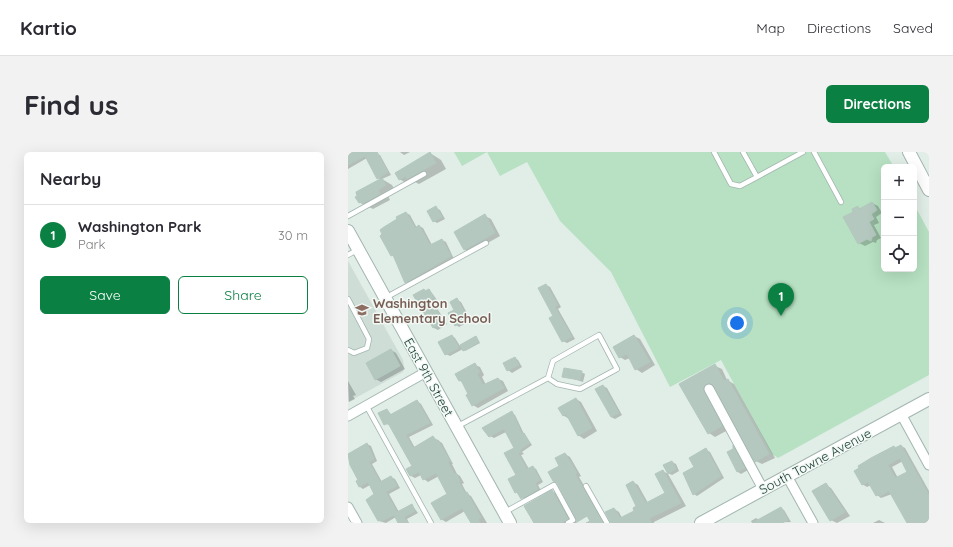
<!DOCTYPE html>
<meta charset="utf-8">
<style>
body{margin:0;font-family:Quicksand,sans-serif;background:#f2f2f3;color:#2b2b33}
.controls{position:absolute;right:12px;top:12px;display:grid;overflow:hidden;border-radius:6px;box-shadow:0 4px 16px #0002}
.controls button{width:36px;height:36px;display:grid;place-items:center;padding:0;border:0;border-bottom:1px solid #e1e1e2;background:#fff;color:#2b2b33;font:20px sans-serif}
.you{position:absolute;left:389px;top:171px;width:14px;height:14px;margin:-10px;border:3px solid #fff;border-radius:50%;background:#1a73e8;box-shadow:0 0 0 6px #1a73e833}
.badge{display:grid;place-items:center;width:26px;height:26px;border-radius:50%;background:#0b8043;color:#fff;font-size:13px;font-weight:700}
.pin{position:absolute;translate:-50% -33px;filter:drop-shadow(0 1px 2px #0008)}
.pin::after{content:'';position:absolute;top:21px;width:14px;height:12px;background:inherit;clip-path:polygon(0 0,100% 0,50% 100%)}
.list{margin:0;padding:0;list-style:none}
h2{display:flex;justify-content:space-between;align-items:center;height:52px;margin:0;padding:0 16px;font-size:17px}
h2 small{font-size:13px;font-weight:400;color:#7c7c81}
.list li{display:grid;grid-template-columns:26px 1fr auto;gap:12px;align-items:center;box-sizing:border-box;height:60px;padding:0 16px;border-top:1px solid #e1e1e2}
.list b{display:block;font-size:15px;white-space:nowrap}
.list p{margin:0;font-size:13px;white-space:nowrap;color:#7c7c81}
.list em{font-size:13px;font-style:normal;color:#7c7c81}
.actions{display:flex;gap:8px;padding:12px 16px}
.actions a{flex:1;padding:9px 0;border:1px solid #0b8043;border-radius:6px;text-align:center;font-size:14px;color:#0b8043}
.actions .main{background:#0b8043;color:#fff}
.icon{flex:none;width:22px;height:22px;fill:none;stroke:currentColor;stroke-width:2;stroke-linecap:round;stroke-linejoin:round}
.map{position:relative;flex:none;width:581px;height:371px;overflow:hidden;border-radius:6px}
header{display:flex;align-items:center;gap:24px;box-sizing:border-box;height:56px;padding:0 20px;background:#fff;border-bottom:1px solid #e1e1e2}
header strong{font-size:19px}
nav{display:flex;gap:22px;margin-inline-start:auto;font-size:14px}
.intro{display:flex;align-items:center;justify-content:space-between;box-sizing:border-box;height:96px;padding:0 24px}
h1{margin:0;font-size:28px}
.button{padding:10px 18px;border-radius:6px;background:#0b8043;color:#fff;font-size:14px;font-weight:700}
main{display:flex;gap:24px;padding:0 24px}
aside{flex:1;background:#fff;border-radius:6px;box-shadow:0 4px 16px #0002}
.map>svg:first-child{display:block}
.built{fill:#ceddd6}
.green{fill:#b7e1c2}
.shadow{fill:#0003;fill-rule:evenodd}
.building{fill:#b5c8c0;stroke:#b2c8be;fill-rule:evenodd}
.lines{fill:none;stroke-linecap:round;stroke-linejoin:round}
.service-casing{stroke:#a3b6af;stroke-width:6}
.minor-casing{stroke:#a3b6af;stroke-width:11}
.tertiary-casing{stroke:#a3b6af;stroke-width:14}
.service{stroke:#fff;stroke-width:4.5}
.minor{stroke:#fff;stroke-width:9}
.tertiary{stroke:#fff;stroke-width:12}
.labels{text-anchor:middle;dominant-baseline:central;stroke-width:3;stroke-linejoin:round;paint-order:stroke}
.education-label{font-size:13px;font-weight:bold;fill:#785e54;stroke:#f2f9f5;text-anchor:start}
.street-label{font-size:13px;fill:#1f4037;stroke:#f2f9f5}
</style>
<header>
<strong>Kartio</strong>
<nav><a>Map</a><a>Directions</a><a>Saved</a></nav>
</header>
<div class="intro"><h1>Find us</h1><a class="button">Directions</a></div>
<main>
<aside>
<h2>Nearby<small></small></h2>
<ul class="list">
<li><span class="badge">1</span><div><b>Washington Park</b><p>Park</p></div><em>30 m</em></li>
</ul>
<div class="actions"><a class="main">Save</a><a>Share</a></div>
</aside>
<div class="map">
<svg width="581" height="371" viewBox="0 0 581 371">
<rect width="100%" height="100%" fill="#e1ede7"/>
<path class="built" d="M0,109L55,208L56,216L55,220L0,250Z"/>
<path class="green" d="M106,0H537L546,15H536V117H566V52L581,80V223L430,306L424,302L373,208L322,235L263,120L212,69L179,10L152,24L139,0L114,14Z"/>
<path class="shadow" d="M0,0H22L32,3L43,23L34,27L44,33L48,40L40,44L42,48L25,57L11,50L33,28L30,26L19,6L0,17Z
M52,0H62L56,3Z
M82,1L93,8L98,17L71,32L67,30L62,33L51,27Z
M524,51L530,54L534,61L528,65L531,71L526,73L533,86L529,88L528,91L525,90L517,94L511,91L506,60L510,55L513,57Z
M88,56L92,58L97,67L89,71L86,69Z
M58,61L62,63L69,76L71,74L75,76L84,93L94,88L98,90L106,107L62,132L58,130L47,105L44,103L51,68Z
M137,64L143,67L152,84L122,101L116,97Z
M198,133L202,135L213,155L210,157L227,187L219,191L215,189Z
M81,138L84,141L89,148L85,150L99,172L90,178L86,176L67,144Z
M109,148L113,150L121,165L118,167L120,170L111,175L108,173Z
M104,184L107,186L112,194L128,185L132,191L117,199L115,197L102,204L98,202Z
M286,184L292,187L307,213L294,221L288,217L282,206L277,208L272,205L266,195Z
M43,198L48,201L57,217L33,230L27,227Z
M167,206L170,208L174,215L164,221L160,218L156,212Z
M127,213L132,215L136,223L134,225L138,233L150,227L155,229L160,239L130,256L125,253L122,242L115,231L111,228Z
M367,214L374,217L379,228L386,232L427,306L414,312L408,309L367,234L362,238L380,278L367,285L361,281L333,232Z
M233,220L237,222L235,230L216,224Z
M0,229L8,243L5,244L7,247L1,250Z
M255,234L259,236L274,263L267,267L263,265Z
M228,247L233,250L249,279L236,287L230,283L221,267L215,263Z
M69,249L73,252L85,273L61,285L67,296L85,285L94,291L105,312H104L109,322L112,324L116,331L114,332L119,342L123,344L139,371H124L117,359L98,370L93,367L101,342L91,324L80,330L76,327L73,323L67,326L63,324L66,314L43,273L37,272L39,258L44,263Z
M164,261L167,263L176,282L184,293L174,300L176,302L173,303L181,317L185,315L188,317L195,330L190,333L193,339L177,348L168,340L169,323L167,296L158,280L146,286L142,284Z
M19,292L23,294L29,309L24,312L34,330L43,325L47,327L52,336L41,342L51,360L64,353L70,361L59,367L61,371H51L48,365L38,371L31,369L28,343L22,333L15,337L12,335V328L0,304Z
M553,294L557,296L581,339V371H560L544,342L533,346L529,343L523,333L519,335L514,332L548,297ZM555,309L560,320L550,326L544,315Z
M386,295L400,318L393,322L390,320L380,301L386,297Z
M358,298L362,300L376,326L349,344L346,342Z
M217,302L222,305L233,324L231,325L258,371H244L226,339L215,340L202,320L213,314Z
M324,310L328,312L331,319L324,323L320,321Z
M315,319L320,322L338,354L306,370V371H264L266,357L271,360L274,366L288,359L290,354L285,330L290,333L300,351L318,341Z
M478,333L483,336L502,364L489,371L483,368Z
M204,339L215,345L229,371H187Z
M433,356L436,358L443,370L404,371L403,369L408,366L411,368Z
M531,368L537,371H525Z"/>
<path class="building" d="M0,0H29L40,20L29,27L17,4L0,13Z
M82,0L88,11L59,27L58,24L51,28L47,21Z
M34,26L38,33L30,38L32,42L14,52L13,50L11,51L7,45L9,44L8,40Z
M524,50L529,58L523,62L526,67L521,70L528,83L524,85L523,89L519,87L510,92L495,65L505,60L504,57L510,54L511,57Z
M88,54L94,65L85,70L79,59Z
M58,60L67,76L71,73L82,93L94,87L103,104L57,131L45,103L43,104L32,84L34,82L32,78L36,75L49,67L48,65Z
M137,62L147,81L116,98L106,80Z
M198,132L210,153L207,155L224,185L214,190L201,166L205,164L190,136Z
M76,137L77,139L81,137L86,146L82,148L96,170L85,176L65,143Z
M109,146L118,163L115,164L117,168L107,174L100,161L106,158L102,150Z
M104,183L111,196L97,203L90,190Z
M286,183L302,210L287,218L279,202L271,206L265,195Z
M128,184L131,190L115,199L112,193Z
M43,197L52,214L27,228L18,211Z
M167,205L171,213L159,219L155,211Z
M127,211L132,220L129,222L135,233L150,226L156,236L124,254L118,243L120,242L113,228L111,229L107,222Z
M367,212L376,229L380,227L421,302L407,310L364,232H359L355,237L374,274L360,282L331,232Z
M216,216L234,219L232,228L214,225Z
M255,233L271,261L263,265L247,237Z
M228,246L244,276L230,284L218,262L215,264L210,256Z
M69,248L82,271L58,283L65,296L85,284L88,289L90,288L102,309L100,310L106,322L108,321L112,329L111,330L117,341L119,340L133,366L130,367L132,371H123L114,356L93,368L83,351L99,342L88,321L75,328L71,320L62,324L58,317L64,314L40,271L36,273L30,261L39,257L42,263Z
M164,259L174,282L176,281L182,291L172,298L173,300L170,301L179,317L185,314L192,328L187,331L190,337L173,347L169,340L167,341L160,327L168,323L156,301L166,296L156,277L141,285L134,276Z
M19,291L26,307L21,310L32,330L43,324L49,334L38,340L49,360L64,352L67,359L56,365L60,371H50L46,363L34,369L33,368L30,369L18,348L26,342L20,330L11,335L8,329L10,328L2,313L0,302Z
M385,293L397,316L389,320L379,300L385,297Z
M553,293L581,343V371H559L541,339L532,344L531,342L528,344L520,330L514,333L506,319L511,316L510,314L523,306L546,294L547,296ZM552,306L559,320L547,326L540,313Z
M358,296L373,324L345,343L335,321L346,315L341,306Z
M217,301L229,321L227,322L255,371H238L242,369L239,364L229,370L209,331L205,329L200,320L211,314L207,306Z
M324,309L328,317L320,322L315,313Z
M315,318L333,351L304,365L301,367L304,371H263L257,360L266,356L272,366L286,359L285,356L288,354L278,333L285,329L298,351L317,341L307,322Z
M478,331L497,360L482,369L464,339Z
M204,338L220,367L214,371H186L176,354Z
M433,355L440,368L434,371H404Z"/>
<g class="lines">
<g class="service-casing">
<path id="service" d="M366,0L383,32L392,34L409,25
M395,0L409,25L455,0
M466,0L493,50
M0,64L76,22
M0,103L9,98
M37,146L138,91
M0,147L21,187L19,196L6,201L0,198
M18,253L83,371
M110,274L200,226L205,209L251,183L269,217L232,237L209,232L200,226
M238,334L259,371
M157,360L206,333L225,368L220,371"/>
</g>
<g class="minor-casing">
<path id="minor" d="M361,237L415,337
M553,262L581,313
M0,264L78,220
M439,324L465,371
M0,355L9,371"/>
</g>
<g class="tertiary-casing">
<path id="tertiary" d="M561,0L581,38
M0,79L162,371
M353,371L581,247"/>
</g>
<use href="#service" class="service"/>
<use href="#minor" class="minor"/>
<use href="#tertiary" class="tertiary"/>
</g>
<defs>
<g id="school-bare" transform="scale(1.08)"><path d="M0-5L7-2L0 1L-7-2ZM-4 1L0 2.5L4 1V4Q0 6-4 4Z" fill="#8d6e63" stroke="#f2f9f5" stroke-width="2.5" paint-order="stroke"/></g>
</defs>
<g fill-rule="evenodd">
<use href="#school-bare" x="14" y="158"/>
</g>
<g class="labels">
<g class="education-label">
<text x="25" y="151">Washington<tspan x="25" dy="15">Elementary School</tspan></text>
</g>
<g class="street-label">
<text transform="translate(81 225) rotate(61)">East 9th Street</text>
<text transform="translate(467 309) rotate(-28)">South Towne Avenue</text>
</g>
</g>
</svg>
<div class="controls">
<button>+</button>
<button>−</button>
<button><svg class="icon" aria-label="locate" viewBox="0 0 24 24"><circle cx="12" cy="12" r="6"/><path d="M12 2v4M12 18v4M2 12h4M18 12h4"/></svg></button>
</div>
<div class="you"></div>
<div class="pin badge" style="left:433px;top:164px">1</div>
</div>
</main>
